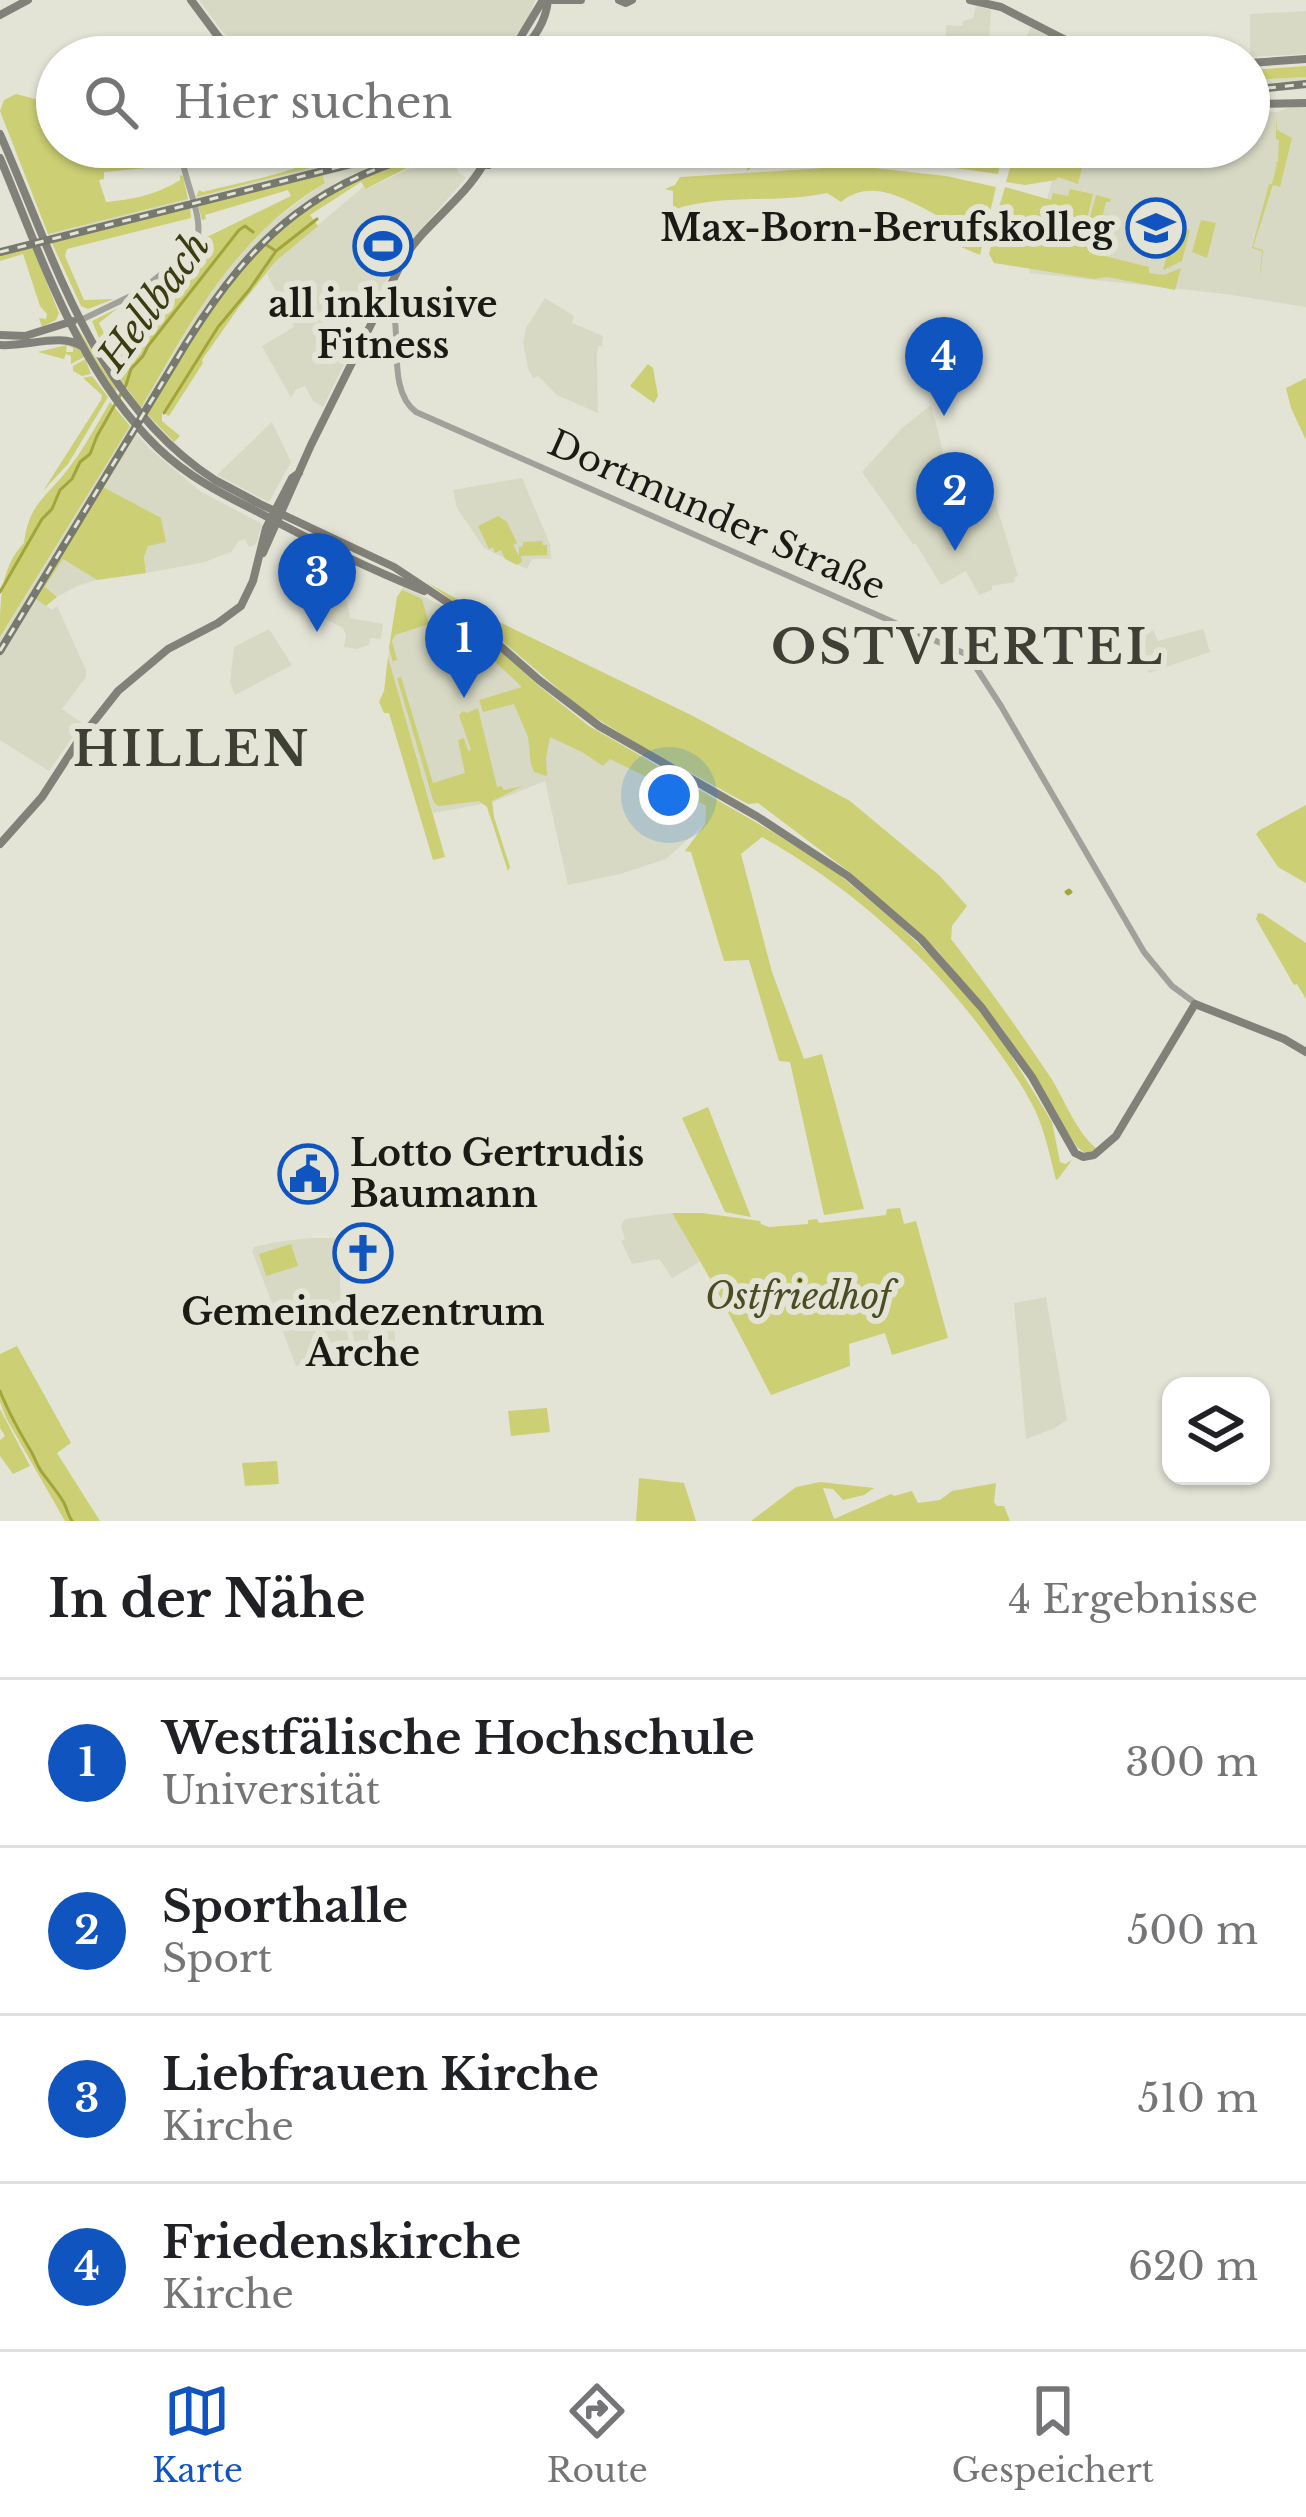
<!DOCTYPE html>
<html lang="de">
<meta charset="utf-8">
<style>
body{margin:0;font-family:"Libre Baskerville",serif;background:#f2f2f2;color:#202124}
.controls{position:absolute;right:36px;bottom:36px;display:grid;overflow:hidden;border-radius:24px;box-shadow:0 3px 9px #0004}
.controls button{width:108px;height:108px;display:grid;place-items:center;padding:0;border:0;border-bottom:3px solid #e0e0e0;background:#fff;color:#202124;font:60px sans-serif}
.you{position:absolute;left:669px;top:795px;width:42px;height:42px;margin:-30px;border:9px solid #fff;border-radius:50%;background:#1a73e8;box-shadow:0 0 0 18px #1a73e833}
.badge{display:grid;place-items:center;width:78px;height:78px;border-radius:50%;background:#0f54bf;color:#fff;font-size:39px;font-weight:700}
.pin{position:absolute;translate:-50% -99px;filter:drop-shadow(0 3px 6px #0008)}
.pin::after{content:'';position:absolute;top:63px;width:42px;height:36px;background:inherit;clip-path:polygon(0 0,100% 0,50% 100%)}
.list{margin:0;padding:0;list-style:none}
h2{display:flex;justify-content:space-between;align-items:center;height:156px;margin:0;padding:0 48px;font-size:51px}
h2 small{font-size:39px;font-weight:400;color:#757577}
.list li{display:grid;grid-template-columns:78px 1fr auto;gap:36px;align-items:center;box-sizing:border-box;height:168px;padding:0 48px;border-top:3px solid #e0e0e0}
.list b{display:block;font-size:45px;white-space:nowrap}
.list p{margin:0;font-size:39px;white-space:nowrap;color:#757577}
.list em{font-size:39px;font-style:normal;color:#757577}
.icon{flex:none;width:66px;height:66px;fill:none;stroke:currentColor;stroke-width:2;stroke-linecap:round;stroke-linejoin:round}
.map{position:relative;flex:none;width:1306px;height:1521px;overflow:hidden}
.search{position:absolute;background:#fff;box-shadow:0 3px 9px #0004;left:36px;right:36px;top:36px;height:132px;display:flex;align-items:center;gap:30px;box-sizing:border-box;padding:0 42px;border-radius:66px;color:#757577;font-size:45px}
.sheet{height:828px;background:#fff}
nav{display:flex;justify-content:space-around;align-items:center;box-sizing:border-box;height:168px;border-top:3px solid #e0e0e0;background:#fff;font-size:33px;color:#757577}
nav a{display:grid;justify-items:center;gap:6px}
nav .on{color:#0f54bf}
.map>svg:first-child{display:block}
.built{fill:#d7d9c4}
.green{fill:#cccf74}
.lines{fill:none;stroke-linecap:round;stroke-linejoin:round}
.stream{stroke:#a2a43c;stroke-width:3}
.tertiary{stroke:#a1a19b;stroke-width:6}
.secondary{stroke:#818179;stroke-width:8}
.rail-casing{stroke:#77786e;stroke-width:8}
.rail{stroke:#e3e4d6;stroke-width:3;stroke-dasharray:9;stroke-linecap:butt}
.labels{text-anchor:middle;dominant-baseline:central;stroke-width:12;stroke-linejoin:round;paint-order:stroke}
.poi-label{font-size:36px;font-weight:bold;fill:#1b1b16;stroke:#e3e4d6}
.street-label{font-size:36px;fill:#1b1b16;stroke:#e3e4d6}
.park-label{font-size:36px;font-style:italic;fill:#4b4c22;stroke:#e3e4d6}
.water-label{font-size:39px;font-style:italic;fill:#3b3c11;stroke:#e3e4d6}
.district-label{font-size:48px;font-weight:bold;letter-spacing:3px;fill:#3f4035;stroke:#e3e4d6}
</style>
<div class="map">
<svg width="1306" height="1521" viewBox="0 0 1306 1521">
<rect width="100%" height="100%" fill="#e3e4d6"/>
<path class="built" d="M199,0H535L526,25L492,57H253L222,31Z
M976,6L991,10L989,43L1021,46L1031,27L1085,57H985L945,52L946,25L962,26L963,21L973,18Z
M1306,11V54L1250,57V14Z
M1306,77V89L1249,93V80Z
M1298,104H1306V307L1226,294L1029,273L1060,147H1249V112H1277Z
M392,147H457L453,149L458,172L466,178L404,248L363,324L343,315L331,340L351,350L323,407L313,401L305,386L295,390L291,398L262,346L294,327L267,274L276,261L364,186L367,189L452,148L395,164L353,181L319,200L280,231L239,275L212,310L147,414L141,408L202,305L238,255L269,224L324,183L321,175L198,205L196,197Z
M187,199L189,207L51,241L48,234Z
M545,298L574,316L572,323L603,336L602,346H598L597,355L598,413L557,395L538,376L533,378L528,368L523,343L526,328Z
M931,405L956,502L993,494L1018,576L1014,578L1015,582L992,586V590L979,595L966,571L941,585L916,544H913L862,472L902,428Z
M272,422L291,462L269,502L217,475Z
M130,426L150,449L200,491L262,524L256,544L249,547L245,539L239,541L231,552L205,562L146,573L144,557L148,546L166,541L161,519L103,487L36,598L52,610L57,606L86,670V677L62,709L82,723L49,771L0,740V638Z
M522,478L550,544L551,559H532L527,569L484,548L457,508L453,490Z
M63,559L97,580L77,586L57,597L45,588Z
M403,587L445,607L570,725L706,807L705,824L666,859L620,874L568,885L545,781L493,802L433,813L388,657L398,595Z
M347,601L350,618L383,624L381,639L370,638L369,645L356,649L344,647L346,635L343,628L308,610L313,605Z
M269,629L292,665L235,695L230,682L234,647Z
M1203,629L1210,652L1149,673L1132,643L1153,630L1158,641Z
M672,1213L700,1262L672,1278L659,1259L632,1264L621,1241L625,1239L621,1226L625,1219Z
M310,1238H340V1287L350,1348L296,1366L252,1251L254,1247L276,1242Z
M1046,1297L1067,1420L1055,1428L1026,1439L1014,1303Z
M380,1300L381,1317L393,1316L396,1353L357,1355L349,1315L363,1314L362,1301Z"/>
<path class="green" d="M1306,66V77L1249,80V70Z
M16,94L35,99L57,98V147H177L175,151L146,168L104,172V179L99,180L106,202C134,199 156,195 180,180V175L183,176L188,199L48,234L0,111L4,100Z
M1276,116L1277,130L1292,138L1280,187L1273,185L1253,247L1263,250L1259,282L1262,251L1252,248L1269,184H1272L1277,164L1275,162H1278L1279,140L1276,139Z
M369,147H392L196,197L199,190L203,192C235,183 296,173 322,156L331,159Z
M747,147H791L792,151H799L800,147H1004L998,174L919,163L842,160L755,165L747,171Z
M1016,147H1087L1078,184L1058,177L1056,180L1025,185L1006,182Z
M439,151L366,189L361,182L310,215L318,226L276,261L239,307L202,360L203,363L169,416L162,412V421L180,436L174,442L147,414C201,326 255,229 352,181C379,168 410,160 439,151Z
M856,166L946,176L996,187L980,255L942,239L947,220C914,205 874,174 841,202L827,193C776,204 723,193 673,210V191L665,189L675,185L680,177Z
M322,175L325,183C233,238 193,319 141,408L118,376L126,358L155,320L160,323L164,317L160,314L199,263L202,264L206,260L204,257L209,249L207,237L291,196L288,190L205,215L206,219L202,220L198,205Z
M1005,187L1051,200L1053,193L1068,196L1070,189L1093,194L1086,223L1053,215L1047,240L1071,247L1078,224L1088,225L1096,195L1111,199L1110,202H1106L1093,253L1149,267V273L1164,275L1181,268L1175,290L1107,277L1094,279L994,263L989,254L997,222L1008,224L1006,235L1024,240L1027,232L1015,228L1017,221L997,214Z
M190,207L191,218L67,249L65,256L84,300L114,299L88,309L81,306L51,241Z
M1201,220L1216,223L1207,258L1192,252Z
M1175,226L1190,230L1182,261L1163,270Z
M206,241L204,252L154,317L121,333L92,352L94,354L116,342L118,343L149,323L124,355L116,372L105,350L94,356L117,389L115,393L92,357L86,360L91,374L82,376L73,371V366L91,356L90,354L71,364V356L66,354L64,359L38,352L67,345L66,352H73V348L68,345L77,346L83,355L89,351L78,328L92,351L102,345L92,321L118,308L99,323L105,335C156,326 173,290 202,252L204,249L200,246Z
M32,246L59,313L56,320L42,327L39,318L46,319L47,314L40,306L23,254L0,261V255Z
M648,364L653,368L658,396L654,403L630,386Z
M92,376L108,397L68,464L43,491L101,400L102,395L83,378Z
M1306,378V440L1291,408L1286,388Z
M110,402L130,426L0,637C0,601 0,568 24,543C29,503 46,498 68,469C84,449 97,424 110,402Z
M103,487L161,518L166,542L148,546L144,557L146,573L97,580L63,559L45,587L57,597L46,606L36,599Z
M498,516L507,522L517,543L513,545L519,556V547L523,546V542L542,541L543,545H547V555L521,556L522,562L517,565L505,559L501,550L495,553L493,547L489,549L478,526Z
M428,583L493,619L693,716L850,801L940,876L967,906L952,926L951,939C986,984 1019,1030 1051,1078C1065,1101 1077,1133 1097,1149L1085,1153L1077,1147L1002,1028L936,949L852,874L758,803L748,804L644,748L583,710L468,612Z
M402,590L422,599L429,624L395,635L392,641L397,660L393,661L395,670L389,648L397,597Z
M460,619L477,630L539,686L589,726L776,834L836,872L898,924L930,955L980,1011L1006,1047L1052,1122L1060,1162L1065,1164L1072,1160L1058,1179L1056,1180C1050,1156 1045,1132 1035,1110C1021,1082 1002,1056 984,1032C924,952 849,886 762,837L741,854L772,972L804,1059L822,1054L864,1209L824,1215L790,1062L779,1061L749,960L724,961L691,852L685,851L705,824L706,806L610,759L603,766L582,752L550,737L546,758L547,776L534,772L531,764L528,737L514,704L483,712L479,700L522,687L468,636L461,637L458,625Z
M388,657L445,857L433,860L389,713H384L379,702L384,691Z
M401,677L433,783L465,773L458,740L464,738L468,751L471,750L459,715L463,711L467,713L478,708L497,787L501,786L504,790L523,786L492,801L494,817L510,867L508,871L487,807L479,801L439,806L434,803L397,678Z
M1306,805V883L1278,867L1256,834L1260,830Z
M1258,913L1263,914L1306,943V999L1297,984L1294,985L1256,919Z
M708,1107L751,1217L725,1212L682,1118Z
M900,1208L904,1224L916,1221L948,1338L892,1355L885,1333L849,1344L850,1366L771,1395L716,1289L672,1213H702L760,1221L761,1224L769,1227L808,1224V1220L817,1219L819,1223L886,1215L887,1209Z
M291,1244L298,1266L266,1276L259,1254Z
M17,1346L71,1443L57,1453L100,1521H65L6,1418L0,1402V1354Z
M547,1408L550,1432L511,1436L508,1411Z
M0,1409L30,1466L13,1474L0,1456V1440L5,1436L0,1428Z
M277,1461L279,1484L245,1486L242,1463Z
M639,1478L684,1483L696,1521H636Z
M820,1482L874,1488L864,1495L843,1500L833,1489L823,1488L834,1519L891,1494L894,1496L912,1491L918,1503L940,1500L952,1491L996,1483L994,1502L997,1506H1004L1010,1521H751L796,1487Z"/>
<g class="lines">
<path class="stream" d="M265,244L276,251L317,219
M164,413L218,327L249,290L276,251
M0,592L42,519L52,509L60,490L72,479L80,462L90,454L97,436L126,385L131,369L143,356L148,346L239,230L245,226L253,232
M1069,890L1071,892L1068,894L1066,892Z
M0,1391C9,1414 20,1433 32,1453C34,1457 38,1467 41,1471C49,1482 58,1492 64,1503C67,1509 68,1515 72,1521"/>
<path class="tertiary" d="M382,303L394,314C400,344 389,392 416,412L968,655L1001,706L1144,952L1172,986L1195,1003
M81,320L139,292L195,247C208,217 180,179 182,147"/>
<path class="secondary" d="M191,0L220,39L241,57
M544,0H581
M619,0L626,3L632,0
M970,0L1001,7L1099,57
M0,15L28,0
M498,57L520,38L543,0
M515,57C532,42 546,23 548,0
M1249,63L1306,59
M1249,104L1306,103
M0,134C55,259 94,402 215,480L260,504L394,567L459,610L539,680L599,726L758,817L848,876L921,939L982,1008L1032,1077L1075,1153L1083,1157L1094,1155L1116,1136L1195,1004L1284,1039L1306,1052
M0,158C42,258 78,371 158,448C187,476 222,494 258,512C312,541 367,568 424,591
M483,165H489L493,160L525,159L552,147
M0,335L25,336L73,321
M0,345C27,347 62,332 83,347
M263,553L311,445L404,258C426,223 463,200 483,165L478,157L484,147
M0,844L42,797L77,743L118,691L168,649L218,623L241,606L253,581L266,528L292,478L299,473"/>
<g class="rail-casing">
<path id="rail" d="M1249,90L1306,84
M0,252L367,160
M0,651L187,342C256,232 319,178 447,147"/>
</g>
<use href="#rail" class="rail"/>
</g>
<defs>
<g id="school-ring" transform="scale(3)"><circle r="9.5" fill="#e3e4d6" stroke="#0f54bf" stroke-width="1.5"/><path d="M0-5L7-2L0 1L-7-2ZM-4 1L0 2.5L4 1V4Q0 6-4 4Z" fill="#0f54bf"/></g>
<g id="stadium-ring" transform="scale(3)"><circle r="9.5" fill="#e3e4d6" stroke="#0f54bf" stroke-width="1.5"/><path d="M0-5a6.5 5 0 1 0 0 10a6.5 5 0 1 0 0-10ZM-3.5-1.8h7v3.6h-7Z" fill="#0f54bf"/></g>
<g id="civic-ring" transform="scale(3)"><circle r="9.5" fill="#e3e4d6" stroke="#0f54bf" stroke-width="1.5"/><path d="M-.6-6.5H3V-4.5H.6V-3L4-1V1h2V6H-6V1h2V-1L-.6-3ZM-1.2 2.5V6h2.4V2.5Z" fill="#0f54bf"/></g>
<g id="church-ring" transform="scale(3)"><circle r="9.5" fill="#e3e4d6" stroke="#0f54bf" stroke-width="1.5"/><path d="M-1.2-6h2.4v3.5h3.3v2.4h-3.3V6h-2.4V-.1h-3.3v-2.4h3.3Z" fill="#0f54bf"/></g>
</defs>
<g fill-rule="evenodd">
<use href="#school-ring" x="1156" y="228"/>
<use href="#stadium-ring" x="383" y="246"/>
<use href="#civic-ring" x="308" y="1174"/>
<use href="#church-ring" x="363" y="1253"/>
</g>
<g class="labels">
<g class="poi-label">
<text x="1114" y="228" text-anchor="end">Max-Born-Berufskolleg</text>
<text x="383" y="304">all inklusive<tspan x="383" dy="41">Fitness</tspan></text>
<text x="350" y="1153" text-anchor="start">Lotto Gertrudis<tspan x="350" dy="41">Baumann</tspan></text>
<text x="363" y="1312">Gemeindezentrum<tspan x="363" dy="41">Arche</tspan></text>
</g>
<g class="street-label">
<text transform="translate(717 515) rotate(24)">Dortmunder Straße</text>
</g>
<g class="park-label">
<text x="798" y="1296">Ostfriedhof</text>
</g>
<g class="water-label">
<text transform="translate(154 301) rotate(-54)">Hellbach</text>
</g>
<g class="district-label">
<text x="968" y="647">OSTVIERTEL</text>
<text x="192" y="749">HILLEN</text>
</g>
</g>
</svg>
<div class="controls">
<button><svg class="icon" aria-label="layers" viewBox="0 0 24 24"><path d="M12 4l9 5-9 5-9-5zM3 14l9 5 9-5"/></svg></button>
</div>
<div class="you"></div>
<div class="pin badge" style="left:464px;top:698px">1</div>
<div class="pin badge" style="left:955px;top:551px">2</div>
<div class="pin badge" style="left:317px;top:632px">3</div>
<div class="pin badge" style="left:944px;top:416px">4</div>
<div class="search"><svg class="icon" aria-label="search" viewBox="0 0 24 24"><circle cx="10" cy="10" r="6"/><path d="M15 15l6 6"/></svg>Hier suchen</div>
</div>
<section class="sheet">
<h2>In der Nähe<small>4 Ergebnisse</small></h2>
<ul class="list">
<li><span class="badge">1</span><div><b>Westfälische Hochschule</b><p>Universität</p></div><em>300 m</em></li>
<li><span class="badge">2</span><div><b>Sporthalle</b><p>Sport</p></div><em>500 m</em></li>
<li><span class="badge">3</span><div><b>Liebfrauen Kirche</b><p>Kirche</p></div><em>510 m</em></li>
<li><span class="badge">4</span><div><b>Friedenskirche</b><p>Kirche</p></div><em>620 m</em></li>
</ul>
</section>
<nav>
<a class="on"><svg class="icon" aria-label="map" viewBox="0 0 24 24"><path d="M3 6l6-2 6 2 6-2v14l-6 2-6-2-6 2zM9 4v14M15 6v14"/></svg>Karte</a>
<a><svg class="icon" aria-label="directions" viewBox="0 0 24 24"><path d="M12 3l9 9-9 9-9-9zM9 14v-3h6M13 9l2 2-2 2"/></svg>Route</a>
<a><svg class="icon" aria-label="saved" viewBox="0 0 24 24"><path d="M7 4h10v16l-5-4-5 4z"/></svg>Gespeichert</a>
</nav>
